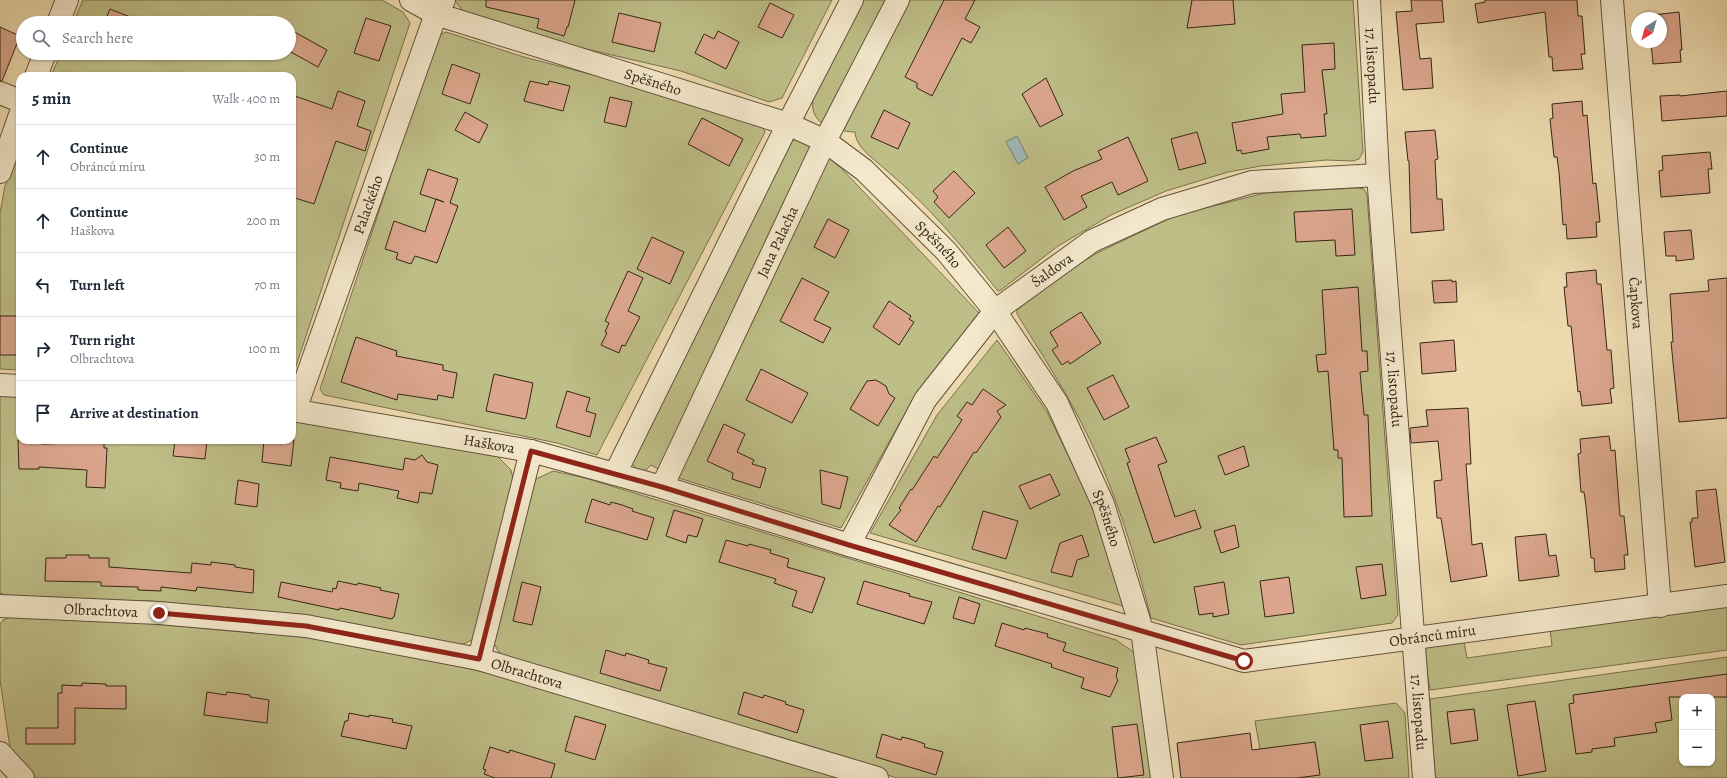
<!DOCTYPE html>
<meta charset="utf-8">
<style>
body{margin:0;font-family:Alegreya,serif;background:#f6f6f7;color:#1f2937}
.controls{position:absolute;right:12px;bottom:12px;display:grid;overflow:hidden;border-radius:8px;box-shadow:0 1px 3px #0004}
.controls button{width:36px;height:36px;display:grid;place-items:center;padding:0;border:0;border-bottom:1px solid #e0e1e3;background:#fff;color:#1f2937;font:20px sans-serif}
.compass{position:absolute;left:1631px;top:12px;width:36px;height:36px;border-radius:50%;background:#fff;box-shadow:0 1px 3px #0004;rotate:217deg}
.stop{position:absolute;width:12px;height:12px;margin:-9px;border:3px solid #8f2418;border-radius:50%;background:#fff}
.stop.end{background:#8f2418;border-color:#fff;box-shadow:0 1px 4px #0008}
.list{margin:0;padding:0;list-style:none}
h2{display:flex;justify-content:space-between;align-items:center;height:52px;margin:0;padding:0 16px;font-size:17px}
h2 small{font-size:13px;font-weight:400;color:#747a83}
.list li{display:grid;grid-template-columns:26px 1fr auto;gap:12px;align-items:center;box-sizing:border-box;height:64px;padding:0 16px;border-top:1px solid #e0e1e3}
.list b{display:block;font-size:15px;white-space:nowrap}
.list p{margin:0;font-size:13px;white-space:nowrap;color:#747a83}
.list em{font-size:13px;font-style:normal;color:#747a83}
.icon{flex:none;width:22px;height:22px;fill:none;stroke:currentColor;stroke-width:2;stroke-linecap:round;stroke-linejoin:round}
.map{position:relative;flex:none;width:1727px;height:778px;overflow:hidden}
.search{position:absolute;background:#fff;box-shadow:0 1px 3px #0004;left:16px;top:16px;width:280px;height:44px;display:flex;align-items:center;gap:10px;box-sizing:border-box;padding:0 14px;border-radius:22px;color:#747a83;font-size:15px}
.panel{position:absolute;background:#fff;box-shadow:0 1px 3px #0004;left:16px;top:72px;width:280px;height:372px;border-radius:12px}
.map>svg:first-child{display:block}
.green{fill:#bebe87;stroke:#7a724e;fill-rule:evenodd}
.water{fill:#9eb8b6;stroke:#747e76}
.building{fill:#dba68d;stroke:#352615}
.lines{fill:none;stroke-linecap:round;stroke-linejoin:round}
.minor-casing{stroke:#63533c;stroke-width:24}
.minor{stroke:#f3e8cb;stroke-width:22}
.route{stroke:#8f2418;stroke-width:5}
.labels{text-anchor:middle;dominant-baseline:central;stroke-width:3;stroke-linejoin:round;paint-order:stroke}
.street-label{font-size:15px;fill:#352615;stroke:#f3e8cb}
</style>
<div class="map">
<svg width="1727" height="778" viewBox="0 0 1727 778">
<rect width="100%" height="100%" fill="#eddbaf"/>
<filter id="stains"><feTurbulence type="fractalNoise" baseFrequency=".005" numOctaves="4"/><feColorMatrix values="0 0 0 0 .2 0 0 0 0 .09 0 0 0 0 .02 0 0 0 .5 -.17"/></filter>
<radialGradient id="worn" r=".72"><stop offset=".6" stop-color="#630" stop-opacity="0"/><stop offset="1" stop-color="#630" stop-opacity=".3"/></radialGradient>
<path class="green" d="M83,0H382L403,12L410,23L292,378V76H51L61,53H289V23H73Z
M455,0H832L782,98L769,102L681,71L543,39L463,11L455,1Z
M863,0H1353L1363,152L1359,159L1353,161L1326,160L1261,166L1228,172L1166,191L1111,215L1058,246L1001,290L998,291C963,247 928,205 885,169C874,159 856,148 855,132C833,131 806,124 814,95Z
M446,32L524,57L667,94L761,124L765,132L597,455L557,443L324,395L320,389L437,36Z
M794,140C809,139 830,159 841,168L979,313L917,392L841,528L672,476L651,465L646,470L638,471L631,462L787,147Z
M20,151V370L0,369V213L5,186Z
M1358,188L1364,189L1367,195L1398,615L1392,623L1241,645L1151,618C1135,555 1116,492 1087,434C1067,393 1041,353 1017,314V310L1060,276L1097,253L1177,215L1265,193Z
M997,340L1047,412L1093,507L1130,608L870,533L937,415Z
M0,396L20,397V440H292V420L497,456L511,470L514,483L474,639L457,647L275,613L151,601L13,598L0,593Z
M553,471L585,478L1116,640L1135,653L1154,778H897L509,660L498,651L492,639L528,496L536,479Z
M1727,604V650L1430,690L1423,647L1464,642L1467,658L1552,646L1550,629Z
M15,615L285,630L424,658L496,675L839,778H34L10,748L0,680V624L3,620Z
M1727,657V778H1435L1430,699ZM1682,697H1712V763H1682Z
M1396,703L1405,713L1409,778H1265L1255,721Z"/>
<path class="water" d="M1017,136L1028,158L1018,164L1006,142Z"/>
<path class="building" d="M486,0H575L568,27H567L564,36L537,28L539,19L486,7Z
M944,0H975L965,19L980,27L971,43L962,38L932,96L917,88V83L905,77Z
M1192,0H1233L1235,24L1187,28Z
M1411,0H1442L1444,22L1416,24L1420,59L1431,58L1433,88L1403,90L1396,12L1412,11Z
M1485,0H1577L1578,16H1582L1585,54H1581L1583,69L1553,71L1552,57H1549L1545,12L1478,23L1475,4L1485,2Z
M770,3L794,15L782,38L758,27Z
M110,9L145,23H104Z
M1679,12L1682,50H1680L1681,62L1653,64L1651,42H1661V18H1654L1653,15Z
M619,13L661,23L654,52L612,42Z
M366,18L391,26L379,61L354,53Z
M0,27L20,36L2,81H0Z
M289,29L327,50L318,67L289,51Z
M718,31L739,42L726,69L695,53L704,34L714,39Z
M1334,43L1335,69L1322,70L1327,114H1324L1326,136L1301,138L1300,134L1267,137L1269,149L1242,154L1241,150L1237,151L1232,123L1283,114L1281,94L1305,92L1302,45Z
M113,53H133L130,60Z
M452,64L480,74L470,104L442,94Z
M1046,78L1063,115L1040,127L1022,94Z
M530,81L548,85L549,81L570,86L563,111L524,101Z
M338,91L365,101L357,126L371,131L365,151L336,141L314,204L292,197V95L332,109Z
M1727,91V116L1662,121L1660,96L1680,95V96Z
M610,97L632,102L626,127L604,122Z
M1582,101L1583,116L1587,115L1593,184L1596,183L1600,222H1596L1597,237L1567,239L1566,224L1563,225L1559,172L1557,157H1554L1550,119L1553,118L1552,104Z
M884,110L910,123L898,149L871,137Z
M465,112L488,125L479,143L455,130Z
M702,118L743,139L729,166L688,144Z
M1435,130L1438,159L1435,160L1437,199H1442L1444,230L1411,233L1409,161H1408L1405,132Z
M1197,132L1206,163L1179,170L1171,139Z
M1128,137L1148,181L1118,195L1112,182L1081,196L1087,207L1064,220L1045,187L1073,171L1102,159L1098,151Z
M1710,152L1712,169H1708L1710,193L1661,197L1659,171L1663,170L1662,156Z
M428,169L458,179L450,203L458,206L437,263L415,256L411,264L396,259L398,253L385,249L394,221L425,232L436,199L444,202L420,194Z
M954,171L975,193L949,218L934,202L938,197L933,191Z
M1352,209L1355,255L1336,256L1335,240L1296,242L1294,212Z
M828,219L849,230L835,258L814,247Z
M1008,227L1026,251L1004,268L986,245Z
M1691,230L1694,259L1676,261V256H1666L1664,232Z
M652,237L684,252L670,284L637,269Z
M1596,270L1597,284H1601L1607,350H1611L1614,388L1610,389L1612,403L1582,406L1580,391L1578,392L1571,326H1568L1564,287H1567L1566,273Z
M628,271L643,278L628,311L640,317L625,346L622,345L619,353L601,345L607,333L605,332L609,323L605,321Z
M802,278L829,292L814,320L831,328L823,343L780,321Z
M1727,278V418L1679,422L1671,342H1673L1670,294L1709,291L1708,280Z
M1452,280V282L1456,281L1457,302L1434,303L1432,281Z
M1358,287L1362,351H1367L1368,371L1360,372L1364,415H1368L1372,516L1344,517L1342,458H1338V450H1334L1328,371L1318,372L1316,355L1326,354L1322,290Z
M889,301L911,316L909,319L914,322L899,345L873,327Z
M1081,312L1101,343L1070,364L1068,361L1062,365L1052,350L1058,346L1050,332Z
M0,316H20V355H0Z
M356,337L397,351L396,356L443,365V370L457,373L453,398L438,395L437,400L398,394L397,400L341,382Z
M1454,340L1456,371L1422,374L1420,343Z
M761,369L808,393L792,423L746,400Z
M494,374L533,383L526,418L525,419L486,411Z
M1113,375L1129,407L1104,420L1087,388Z
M876,380L886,386L889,394L895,398L878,426L850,409L867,381Z
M983,389L1006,405L997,411L1001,417L976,453L974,452L940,507L938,506L916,542L889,525L901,510L899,508L911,489L912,490L934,456L937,458L962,420L957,416L967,402L972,405Z
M567,391L590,398L586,411L596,414L590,437L556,427Z
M1468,408L1471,464H1466L1472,545L1482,543L1487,576L1451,582L1441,518H1437L1434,481L1442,480L1438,441L1411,443L1410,428L1428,426L1426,410Z
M724,424L745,434L737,452L754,460L752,464L766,468L760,488L732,479L733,473L707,461Z
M1609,436L1611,451L1615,450L1620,516H1624L1628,555H1624L1625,569L1595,572L1594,558H1591L1586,506L1584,492H1581L1578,454L1581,453L1580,439Z
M1156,437L1167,462L1158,465L1175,517L1195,510L1201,528L1154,543L1127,463L1130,462L1125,449Z
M18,440H41L42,444L76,443V440H104V448H107L105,488L86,487L87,470L39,467V469H19Z
M175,440H207L205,459L173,456Z
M264,440H294L291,466L262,462Z
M1244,446L1249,466L1225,475L1218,456Z
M422,455L427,462L438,465L432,494L420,492L418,503L397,498L399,491L359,483L358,491L340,488L341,483L326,480L330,457L403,470L405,458L415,460Z
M820,470L848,477L840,509L822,504Z
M1050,474L1060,495L1030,509L1019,486Z
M238,480L259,484L257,507L235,504Z
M1716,489L1725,562L1695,567L1690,522H1692V518H1698L1696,491Z
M592,499L610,505L611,502L622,505L633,509L632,511L654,518L647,540L585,522Z
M674,510L703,519L697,537L688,535L686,543L666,536Z
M983,511L1018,521L1006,559L972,549Z
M1235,525L1239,547L1221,553L1214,531Z
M1546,534L1549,556L1556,555L1559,576L1519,581L1515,537Z
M1082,535L1089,556L1077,560L1072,577L1051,572L1060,543Z
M726,540L748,546L749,544L771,550L770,553L789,559L787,567L825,578L812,613L792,606L797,591L774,583L776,579L719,562Z
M66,555H89V558H109V567L191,573L192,563L211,565V562L235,565V567L254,570L253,593L197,587L196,591L161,587V591L138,590V587L101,586V582L45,581L46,558H66Z
M1382,564L1386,595L1361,599L1356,567Z
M1289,577L1294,613L1265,617L1260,581Z
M338,581L357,585L358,583L381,588L380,590L399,594L394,617H393L392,619L340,608L339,610L278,597L281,582L332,592L333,588L336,589Z
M864,581L910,594L909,596L932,602L924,624L857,604Z
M522,582L541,587L532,625L513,621Z
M1224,582L1229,614L1213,617V613L1199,615L1194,587Z
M959,597L980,604L974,624L953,618Z
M1002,623L1024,630L1025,628L1048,634L1047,637L1066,643L1063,651L1118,668L1116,677L1118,680L1110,697L1081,688L1084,678L1051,667L1052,664L995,646Z
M606,650L625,656L626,653L649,660L648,663L667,668L660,691L600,673Z
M1727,674V697H1669L1672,720L1655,723L1657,732L1614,738L1615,746L1592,749V752L1576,754L1569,704L1574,703L1573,695Z
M82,683L106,684V686H126V709L75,708V744H26V728H58V693H62V685L82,686Z
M207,692L226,695L227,692L250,695V697L269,700L267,723L204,715Z
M744,692L763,698L764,695L786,702L785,704L804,710L797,733L738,714Z
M1535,701L1546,771L1518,776L1507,705Z
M1474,709L1478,740L1451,744L1447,712Z
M349,713L369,717V715L393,719L392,722L412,726L406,749L341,736L345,721H348Z
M575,716L606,725L595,760L565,751Z
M1388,721L1393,758L1365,761L1360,725Z
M1137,724L1144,775L1118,778L1112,727Z
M1250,733L1252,750L1315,742L1320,775L1297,778H1181L1177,743Z
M882,734L901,740L902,737L914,740L925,744L924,747L943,752L936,775L876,757Z
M490,747L509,753L510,750L555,764L551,778H495L484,774L486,770L483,769Z"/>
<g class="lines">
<g class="minor-casing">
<g id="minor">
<path id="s1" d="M411,0L436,14L788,124L825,141L864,170L946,251L995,311L1057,403L1103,504L1142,630L1162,778"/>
<path id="s2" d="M1369,0L1378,175L1424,778"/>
<path id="s3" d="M1612,0L1660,606"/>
<path d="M58,23L67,0"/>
<path d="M36,76L45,53"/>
<path d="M0,93L20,101"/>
<path d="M0,172L20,115"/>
<path d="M0,385L20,386"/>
<path id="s4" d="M292,410L531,451L662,487L849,545L1244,661L1727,596"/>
<path id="s5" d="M295,410L436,14L444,0"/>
<path d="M615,474L788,124L852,0"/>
<path id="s6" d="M662,487L825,141L898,0"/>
<path id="s7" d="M849,545L925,400L995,311L1092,241L1162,209L1252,182L1378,175"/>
<path id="s8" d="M0,606L159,613L306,626L479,659L877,778"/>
<path d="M479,659L531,451"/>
<path d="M0,753L23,778"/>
</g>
</g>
<use href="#minor" class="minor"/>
</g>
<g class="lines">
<path class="route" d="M159,613L306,626L479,659L531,451L662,487L849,545L1244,661"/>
</g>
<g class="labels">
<g class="street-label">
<text stroke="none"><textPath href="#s2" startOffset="66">17. listopadu</textPath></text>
<text stroke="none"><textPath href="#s1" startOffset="256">Spěšného</textPath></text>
<text stroke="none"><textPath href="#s5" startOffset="218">Palackého</textPath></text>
<text stroke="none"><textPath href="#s6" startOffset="271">Jana Palacha</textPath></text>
<text stroke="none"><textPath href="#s1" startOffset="592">Spěšného</textPath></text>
<text stroke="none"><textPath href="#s7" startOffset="347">Šaldova</textPath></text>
<text stroke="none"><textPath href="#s3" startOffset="304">Čapkova</textPath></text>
<text stroke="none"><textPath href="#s2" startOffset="390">17. listopadu</textPath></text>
<text stroke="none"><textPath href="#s4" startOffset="200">Haškova</textPath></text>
<text stroke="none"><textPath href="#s1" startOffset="916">Spěšného</textPath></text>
<text stroke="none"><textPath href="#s8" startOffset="101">Olbrachtova</textPath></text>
<text stroke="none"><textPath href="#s4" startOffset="1176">Obránců míru</textPath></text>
<text stroke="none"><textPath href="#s8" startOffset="533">Olbrachtova</textPath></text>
<text stroke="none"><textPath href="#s2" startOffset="714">17. listopadu</textPath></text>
</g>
</g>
<rect width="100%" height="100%" filter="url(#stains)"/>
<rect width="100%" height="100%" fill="url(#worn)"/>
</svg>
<div class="controls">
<button>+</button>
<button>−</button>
</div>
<svg class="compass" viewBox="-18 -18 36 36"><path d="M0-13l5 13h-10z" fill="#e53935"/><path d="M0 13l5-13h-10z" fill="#747a83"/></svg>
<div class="stop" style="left:1244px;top:661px"></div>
<div class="stop end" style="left:159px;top:613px"></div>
<div class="search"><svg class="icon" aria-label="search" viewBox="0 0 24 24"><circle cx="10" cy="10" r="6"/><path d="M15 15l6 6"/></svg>Search here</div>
<section class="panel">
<h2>5 min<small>Walk · 400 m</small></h2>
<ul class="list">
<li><svg class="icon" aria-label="ahead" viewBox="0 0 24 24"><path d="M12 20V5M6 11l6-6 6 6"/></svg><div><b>Continue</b><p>Obránců míru</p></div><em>30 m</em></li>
<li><svg class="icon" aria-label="ahead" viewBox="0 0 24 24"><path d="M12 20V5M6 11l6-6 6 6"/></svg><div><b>Continue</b><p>Haškova</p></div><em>200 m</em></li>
<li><svg class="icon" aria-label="left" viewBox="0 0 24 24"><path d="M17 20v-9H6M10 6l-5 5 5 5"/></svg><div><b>Turn left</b></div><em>70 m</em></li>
<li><svg class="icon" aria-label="right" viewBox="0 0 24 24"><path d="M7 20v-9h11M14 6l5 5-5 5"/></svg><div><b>Turn right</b><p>Olbrachtova</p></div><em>100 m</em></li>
<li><svg class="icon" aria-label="arrive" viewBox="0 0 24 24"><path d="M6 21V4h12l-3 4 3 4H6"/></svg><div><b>Arrive at destination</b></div></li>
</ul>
</section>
</div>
